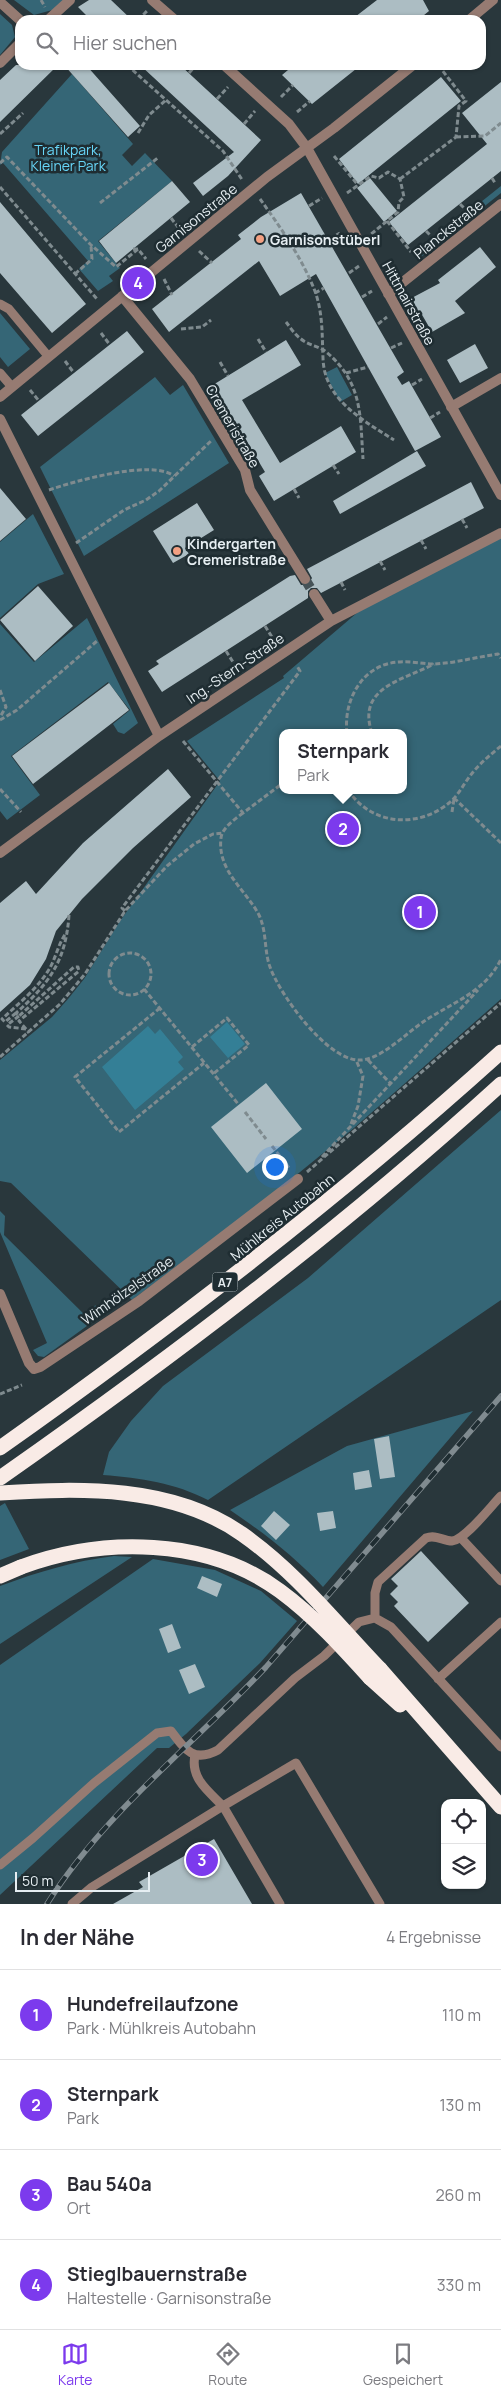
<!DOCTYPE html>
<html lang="de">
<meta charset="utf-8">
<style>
body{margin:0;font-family:Manrope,sans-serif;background:#f2f2f3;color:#2b2b33}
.controls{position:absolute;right:15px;bottom:15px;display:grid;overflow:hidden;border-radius:10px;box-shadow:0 1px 4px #0004}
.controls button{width:45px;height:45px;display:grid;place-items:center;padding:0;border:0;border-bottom:1px solid #e1e1e2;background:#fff;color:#2b2b33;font:25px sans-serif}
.scale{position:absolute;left:15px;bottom:12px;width:135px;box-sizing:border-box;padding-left:5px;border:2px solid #e6eef2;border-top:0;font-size:14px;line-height:18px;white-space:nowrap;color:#e6eef2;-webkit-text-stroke:4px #1f2d32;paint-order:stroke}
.you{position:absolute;left:274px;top:1166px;width:18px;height:18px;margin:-12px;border:4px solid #fff;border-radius:50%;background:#1a73e8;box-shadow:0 0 0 8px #1a73e833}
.badge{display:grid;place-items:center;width:32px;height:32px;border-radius:50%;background:#7c3aed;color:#fff;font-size:16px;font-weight:700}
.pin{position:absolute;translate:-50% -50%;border:2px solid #fff;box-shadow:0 1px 5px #0006}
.popup{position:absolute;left:279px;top:729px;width:128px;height:65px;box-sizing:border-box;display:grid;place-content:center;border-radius:10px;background:#fff;filter:drop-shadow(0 1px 4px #0005);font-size:16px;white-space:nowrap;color:#7c7c81}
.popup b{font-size:19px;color:#2b2b33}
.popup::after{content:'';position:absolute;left:50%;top:100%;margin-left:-10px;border:10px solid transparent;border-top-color:#fff}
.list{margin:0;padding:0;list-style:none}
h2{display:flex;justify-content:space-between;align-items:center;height:65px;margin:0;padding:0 20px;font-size:21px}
h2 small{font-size:16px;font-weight:400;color:#7c7c81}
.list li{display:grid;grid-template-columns:32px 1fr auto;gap:15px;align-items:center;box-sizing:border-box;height:90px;padding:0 20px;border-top:1px solid #e1e1e2}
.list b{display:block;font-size:19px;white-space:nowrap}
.list p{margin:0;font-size:16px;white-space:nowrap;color:#7c7c81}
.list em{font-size:16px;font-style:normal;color:#7c7c81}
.icon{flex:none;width:28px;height:28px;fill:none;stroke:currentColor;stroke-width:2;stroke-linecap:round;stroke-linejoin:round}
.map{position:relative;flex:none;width:501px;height:1904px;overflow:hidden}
.search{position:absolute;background:#fff;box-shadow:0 1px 4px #0004;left:15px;right:15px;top:15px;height:55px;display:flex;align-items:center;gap:12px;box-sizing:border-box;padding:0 18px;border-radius:15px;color:#7c7c81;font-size:19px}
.sheet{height:425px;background:#fff}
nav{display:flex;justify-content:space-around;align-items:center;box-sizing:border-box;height:70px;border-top:1px solid #e1e1e2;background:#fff;font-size:14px;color:#7c7c81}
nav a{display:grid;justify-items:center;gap:2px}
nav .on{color:#7c3aed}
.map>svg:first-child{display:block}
.green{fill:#356676;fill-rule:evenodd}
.water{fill:#347f96}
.building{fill:#acbdc3}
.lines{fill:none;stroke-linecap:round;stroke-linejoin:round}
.minor-tunnel{stroke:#455257;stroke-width:10;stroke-dasharray:10 5;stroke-linecap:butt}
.path{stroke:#7f8b8f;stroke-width:3;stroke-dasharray:5 2.5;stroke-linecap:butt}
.service{stroke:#967b72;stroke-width:9}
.minor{stroke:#967b72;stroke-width:10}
.motorway{stroke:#f9ebe6;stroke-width:15}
.rail-casing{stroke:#808b90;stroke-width:5.5}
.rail{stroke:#1f2d32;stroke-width:4;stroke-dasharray:11;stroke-linecap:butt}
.motorway-bridge{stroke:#f9ebe6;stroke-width:15}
.poi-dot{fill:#f3a082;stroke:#1f2d32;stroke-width:2}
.labels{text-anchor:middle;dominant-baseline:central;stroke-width:5;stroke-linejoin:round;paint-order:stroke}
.shield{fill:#1f2d32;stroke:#aab4b8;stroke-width:1}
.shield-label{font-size:12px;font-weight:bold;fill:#e6eef2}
.park-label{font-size:14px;fill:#67d5f7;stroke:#1f2d32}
.street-label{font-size:14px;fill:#e6eef2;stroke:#1f2d32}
.poi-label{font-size:14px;font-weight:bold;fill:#e6eef2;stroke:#1f2d32;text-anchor:start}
</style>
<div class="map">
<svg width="501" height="1904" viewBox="0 0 501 1904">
<rect width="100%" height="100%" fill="#29373c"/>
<path class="green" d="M14,0H65L56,9L34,15Z
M0,14L12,25L15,37L0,55Z
M72,74L133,144L122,155L132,166L145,153L172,181L98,241L120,268L109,276L113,281L98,291L79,269L88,261L3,163L0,165L2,152Z
M501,186V193L421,257L417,253Z
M0,313L30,349L8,367L0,357Z
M337,367L352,395L340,402L325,373Z
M155,377L170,395L183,385L229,463L84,556L40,467Z
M33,514L64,574L38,584L0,618V542Z
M501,529V999L354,1128L278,1190L132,1300L11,1183L0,1181V1060L52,1017L68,999L84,979L120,921L220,781L187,741L284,678L283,676L378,595ZM283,733H403V790H283Z
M87,618L138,723L124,734L118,732L113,724L130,710L108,682L11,756L40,795L7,820L0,811V624L34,662Z
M501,1110V1300L208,1500C175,1483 141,1478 103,1475L109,1452L131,1421L163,1386L308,1278Z
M0,1211L5,1216L4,1235L91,1321L95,1305L99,1310L98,1318L44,1357L38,1356L33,1350L47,1343L0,1232Z
M473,1411L323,1587C295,1557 264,1533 230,1510L347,1446Z
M5,1503L29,1549L0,1560V1506Z
M114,1556L132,1557L0,1644V1586C38,1572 74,1561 114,1556Z
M153,1559L215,1570L261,1591L297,1621L260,1663L186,1734L169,1748H157L0,1895V1665Z"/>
<path class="water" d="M227,1022L245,1044L228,1058L210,1037Z
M148,1026L155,1034L160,1029L183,1057L178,1062L184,1069L135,1110L102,1067Z"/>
<path class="building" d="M89,0H111L132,20H91L78,7Z
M377,0H423L429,11L418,20H351Z
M16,65H58L0,122V80Z
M64,65H86L140,126L128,137Z
M140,65H180L261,140L228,176L203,196L193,183L234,152Z
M294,65H361L312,104L282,75Z
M441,77L461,101L358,184L339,159Z
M501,82V171L408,245L389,222L487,144L462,113Z
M370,178L397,211L384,222L357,188Z
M172,181L190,202L116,263L99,241Z
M301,193L404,372L397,377L402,385L409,381L441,437L415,451L316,274L280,296L259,261L169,332L152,309L241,239L238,235L261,217Z
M0,202L86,304L52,333L0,273Z
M480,247L496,267L455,301L465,313L432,332L421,313L415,316L406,301L440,283L438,280Z
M127,331L144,352L38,436L21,415Z
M286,340L301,365L242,400L280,463L341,426L356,452L274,501L259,476L265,472L227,409L222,412L208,388Z
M475,344L488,368L460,383L447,360Z
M417,451L426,466L340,514L333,501Z
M471,482L484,508L321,593L317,588H311L308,591V598L162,692L148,671L159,664L156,661L290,576L295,575L301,585H308L312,578L307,569Z
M0,488L26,519L0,541Z
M197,503L214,530L185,548L189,554L173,563L153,531Z
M38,586L73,626L35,661L0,620Z
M109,683L129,710L33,784L12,756Z
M168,769L191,797L133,848L82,899L56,931L46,959L30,985L0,1012V903L26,881L36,894L83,843Z
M266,1083L302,1129L247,1173L211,1127Z
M389,1436L395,1477L380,1479L374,1439Z
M369,1470L372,1487L355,1490L353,1473Z
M274,1511L290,1525L276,1540L261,1526Z
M333,1511L336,1528L320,1531L317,1513Z
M421,1551L469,1603L428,1642L394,1606L398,1602L390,1594L398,1586L391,1579Z
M202,1576L222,1584L217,1597L197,1588Z
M172,1624L181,1648L168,1653L159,1629Z
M195,1664L205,1687L189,1694L179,1670Z
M214,1839L252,1904H113L143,1887L139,1882Z"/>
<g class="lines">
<path class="minor-tunnel" d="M305,579L314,594"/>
<path class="path" d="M41,0L45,7
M138,20L147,11
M127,65L223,151L243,181
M189,73L196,65
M281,97L293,85
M217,99L228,87
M297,112L310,101
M244,124L255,111
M138,133L149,115L166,100
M0,134L23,113
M456,137L485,136L501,123
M334,156L358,185
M0,163L7,157L90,244L116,267L138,249
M492,178L495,183
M400,179L456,137L459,106L466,101L442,70
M0,187L97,299
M347,193L371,176L379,178L388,172L400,179L404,197L399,202L398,212L370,235
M260,199C281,228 304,261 316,294C323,316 322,336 323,358C324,400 363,420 394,440
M100,203L159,157
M460,204L464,208
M309,206L322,198
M171,218L181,231
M387,221L411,252
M426,231L430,235
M330,239L340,233
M133,249H138L146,259
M199,251L212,263
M349,273L359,266
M75,274L92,259L91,246
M164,279L172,295
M315,293L324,288
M362,297L372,291
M286,322C290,327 295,335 301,339C308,345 318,346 325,351C363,382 360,415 363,459
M378,324L387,317
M181,329L202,327L211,320
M101,333L110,345
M258,339L266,352
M391,348L402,343
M65,361L74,373
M220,362L228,376
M346,373L368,367
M412,385L422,379
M30,390L39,401
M430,418L440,412
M333,465L339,474
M294,489L299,498
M49,490C75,481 152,459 174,476
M462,519L467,528
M421,540L426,549
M76,543L124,510L146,500L159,491L212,440
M380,561L385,570
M341,582L345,590
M265,626L272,637
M226,651L233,662
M0,690L6,707L0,717
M0,720L17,710L97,641
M347,733C343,700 363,663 400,662C411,661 423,664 434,664C455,663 477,657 498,654L501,658
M372,733C356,687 404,680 434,664
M183,741L243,813L283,783
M0,789L21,812
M348,790C371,825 417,829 449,803C458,796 463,785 470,776C479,764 490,755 501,746
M454,798L501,843
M452,812L454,799
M243,813C235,819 222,828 221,838C217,871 246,890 259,915C267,932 264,951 270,967C280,995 327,1060 359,1060C380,1061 407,1032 426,1020C454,1002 486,991 501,959
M125,911L122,908L300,671L297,666
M109 974a21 21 0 1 1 42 0a21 21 0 1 1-42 0Z
M144,989L239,1105
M160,1008L75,1077L119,1132L204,1063
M16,1013L5,1022L2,1019C18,1004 36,990 48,971C56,959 58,943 67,932
M19,1016L7,1025L9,1027L26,1029L29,1033
M26,1029L19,1021L79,971L78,967H74L19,1016L16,1013C50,983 66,960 69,915
M192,1047L227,1018L249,1045L213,1074
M0,1057L60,1004L85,974L125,911L167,866L194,844L213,834L223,833
M368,1060L391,1084
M245,1112L266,1139
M351,1124L358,1106L363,1076L356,1060
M272,1146L290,1169
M322,1157L478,990
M307,1172L501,1003
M0,1394L22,1385"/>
<path class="service" d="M0,304L9,309L48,356
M0,373L12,387
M461,1538L501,1581
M375,1618V1593L378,1582L426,1538C436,1534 443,1541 452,1541C465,1540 491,1506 501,1496
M438,1679L501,1622
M195,1755C190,1778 208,1791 223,1806L296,1763L380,1904
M0,1865L33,1838L94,1783L157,1733L171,1731C185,1750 194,1763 218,1750L295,1678L324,1656L359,1622L375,1618L391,1627L501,1747
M72,1904L92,1887L223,1806L280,1904"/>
<path class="minor" d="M152,0L175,20
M0,2L20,20
M48,20L70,0
M469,20L493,0
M0,63L20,43
M224,65L289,124L307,148L501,495
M388,294L501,204
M122,296L190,379L245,470L250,490L305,579
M0,397L267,177L334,128L413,65
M451,407L501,378
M0,419L159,736
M314,594L331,621
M0,853L159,736L331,621L501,533
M0,1294L29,1363L34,1369L40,1367L139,1301L298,1179"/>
<path class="motorway" d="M0,1448C174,1325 343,1195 501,1052
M0,1478C174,1356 343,1228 501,1084
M0,1576L21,1567
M380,1669L501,1807
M370,1678L400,1705"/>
<g class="rail-casing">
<path id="rail" d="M47,1904C105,1812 192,1746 266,1667L501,1396"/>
</g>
<use href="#rail" class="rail"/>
<path class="motorway-bridge" d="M0,1493C81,1488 172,1485 242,1534C295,1571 336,1623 380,1669
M21,1567C102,1537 207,1537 280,1591C314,1616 342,1647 370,1678"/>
</g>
<g class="poi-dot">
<circle cx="260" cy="239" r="5"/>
<circle cx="177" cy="551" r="5"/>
</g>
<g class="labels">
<rect class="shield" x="212.5" y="1272.5" width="25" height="19" rx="4"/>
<g class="shield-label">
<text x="225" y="1282">A7</text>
</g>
<g class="park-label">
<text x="68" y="149">Trafikpark,<tspan x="68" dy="16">Kleiner Park</tspan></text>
</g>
<g class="street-label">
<text transform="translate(196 218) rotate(-39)">Garnisonstraße</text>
<text transform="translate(448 229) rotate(-39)">Planckstraße</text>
<text transform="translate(409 303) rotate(61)">Hittmairstraße</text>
<text transform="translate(233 426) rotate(60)">Cremeristraße</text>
<text transform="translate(235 668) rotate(-34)">Ing.-Stern-Straße</text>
<text transform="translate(282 1217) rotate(-39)">Mühlkreis Autobahn</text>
<text transform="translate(127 1290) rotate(-35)">Wimhölzelstraße</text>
</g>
<g class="poi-label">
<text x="270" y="239">Garnisonstüberl</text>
<text x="187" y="543">Kindergarten<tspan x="187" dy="16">Cremeristraße</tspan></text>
</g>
</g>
</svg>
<div class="controls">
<button><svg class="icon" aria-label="locate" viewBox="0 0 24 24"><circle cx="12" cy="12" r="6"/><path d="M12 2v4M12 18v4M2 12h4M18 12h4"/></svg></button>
<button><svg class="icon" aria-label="layers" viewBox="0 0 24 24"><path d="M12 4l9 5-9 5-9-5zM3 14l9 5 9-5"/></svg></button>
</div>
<div class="scale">50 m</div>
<div class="you"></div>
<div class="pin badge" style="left:420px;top:912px">1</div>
<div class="pin badge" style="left:343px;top:829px">2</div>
<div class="popup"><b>Sternpark</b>Park</div>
<div class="pin badge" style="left:202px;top:1860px">3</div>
<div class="pin badge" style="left:138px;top:283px">4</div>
<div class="search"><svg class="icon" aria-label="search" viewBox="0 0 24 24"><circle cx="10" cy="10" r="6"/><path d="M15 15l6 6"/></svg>Hier suchen</div>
</div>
<section class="sheet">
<h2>In der Nähe<small>4 Ergebnisse</small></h2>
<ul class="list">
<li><span class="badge">1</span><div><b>Hundefreilaufzone</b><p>Park · Mühlkreis Autobahn</p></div><em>110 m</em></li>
<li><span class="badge">2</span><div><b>Sternpark</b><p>Park</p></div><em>130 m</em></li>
<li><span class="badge">3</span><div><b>Bau 540a</b><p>Ort</p></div><em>260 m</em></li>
<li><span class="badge">4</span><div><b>Stieglbauernstraße</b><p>Haltestelle · Garnisonstraße</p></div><em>330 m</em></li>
</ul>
</section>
<nav>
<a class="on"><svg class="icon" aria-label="map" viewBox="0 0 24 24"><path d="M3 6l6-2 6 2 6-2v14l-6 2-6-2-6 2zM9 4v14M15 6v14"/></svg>Karte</a>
<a><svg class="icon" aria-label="directions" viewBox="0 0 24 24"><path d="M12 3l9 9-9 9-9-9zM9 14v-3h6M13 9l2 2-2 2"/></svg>Route</a>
<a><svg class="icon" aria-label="saved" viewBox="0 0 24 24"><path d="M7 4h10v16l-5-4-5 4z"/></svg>Gespeichert</a>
</nav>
